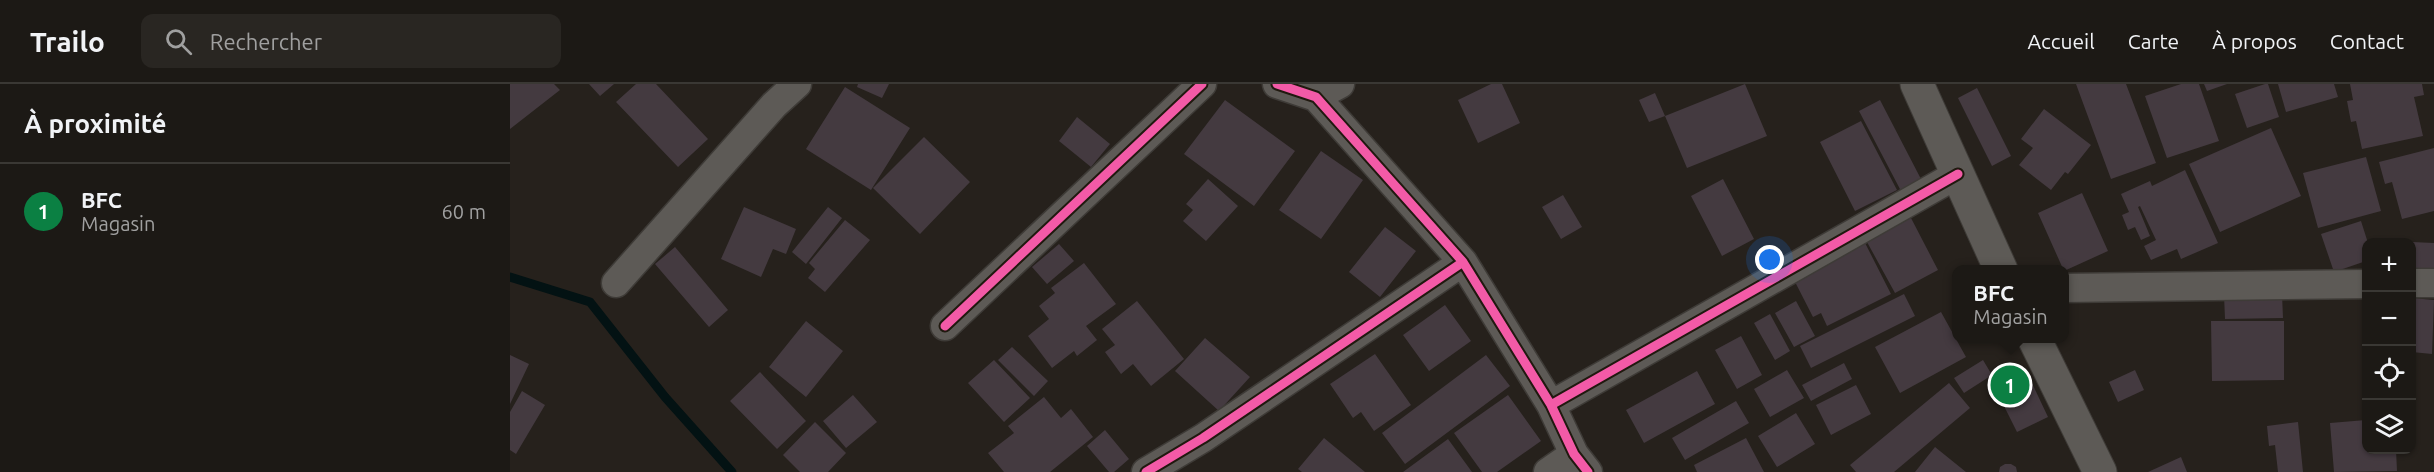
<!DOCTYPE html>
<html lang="fr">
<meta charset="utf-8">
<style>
body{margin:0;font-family:Ubuntu,sans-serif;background:#292622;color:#f1f3f6}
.controls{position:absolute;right:18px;bottom:18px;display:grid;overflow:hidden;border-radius:12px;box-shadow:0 2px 4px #0004}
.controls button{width:54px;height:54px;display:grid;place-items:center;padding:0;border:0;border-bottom:2px solid #3a3834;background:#1c1915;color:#f1f3f6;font:30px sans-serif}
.you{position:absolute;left:1260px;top:176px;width:21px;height:21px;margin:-15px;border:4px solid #fff;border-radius:50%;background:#1a73e8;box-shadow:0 0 0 9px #1a73e833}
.badge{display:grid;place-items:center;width:39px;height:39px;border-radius:50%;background:#0b8043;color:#fff;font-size:20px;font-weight:700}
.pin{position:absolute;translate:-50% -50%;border:3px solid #fff;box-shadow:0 2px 6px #0006}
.popup{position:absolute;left:1442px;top:181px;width:117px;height:78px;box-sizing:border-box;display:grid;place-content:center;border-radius:12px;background:#1c1915;filter:drop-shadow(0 2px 4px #0005);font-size:20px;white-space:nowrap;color:#a0a0a0}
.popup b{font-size:22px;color:#f1f3f6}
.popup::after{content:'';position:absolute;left:50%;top:100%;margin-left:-12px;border:12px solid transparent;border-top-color:#1c1915}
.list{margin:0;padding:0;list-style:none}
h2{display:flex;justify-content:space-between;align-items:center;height:78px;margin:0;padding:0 24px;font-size:26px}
h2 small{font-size:20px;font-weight:400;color:#a0a0a0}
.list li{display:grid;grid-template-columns:39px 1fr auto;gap:18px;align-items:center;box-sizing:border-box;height:96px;padding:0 24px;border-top:2px solid #3a3834}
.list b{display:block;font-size:22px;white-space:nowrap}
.list p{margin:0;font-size:20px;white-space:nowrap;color:#a0a0a0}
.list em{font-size:20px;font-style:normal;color:#a0a0a0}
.icon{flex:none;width:33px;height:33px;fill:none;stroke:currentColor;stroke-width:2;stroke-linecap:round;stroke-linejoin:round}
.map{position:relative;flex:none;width:1924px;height:388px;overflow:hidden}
header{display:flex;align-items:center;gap:36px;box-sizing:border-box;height:84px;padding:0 30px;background:#1c1915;border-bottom:2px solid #3a3834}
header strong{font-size:28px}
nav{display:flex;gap:33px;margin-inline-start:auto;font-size:21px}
.search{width:420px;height:54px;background:#292622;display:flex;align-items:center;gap:15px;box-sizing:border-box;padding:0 21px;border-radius:12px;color:#a0a0a0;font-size:22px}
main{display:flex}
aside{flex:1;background:#1c1915}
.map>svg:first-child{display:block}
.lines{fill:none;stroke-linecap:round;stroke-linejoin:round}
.stream{stroke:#031213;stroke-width:9}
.building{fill:#443a40}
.minor-casing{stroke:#3e3b37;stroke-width:31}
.tertiary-casing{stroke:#3e3b37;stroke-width:35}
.minor{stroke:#5d5a56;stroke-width:28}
.tertiary{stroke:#5d5a56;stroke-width:33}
.cycleway-casing{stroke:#20190f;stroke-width:13}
.cycleway{stroke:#f35aa7;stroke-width:9}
</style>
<header>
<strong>Trailo</strong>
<div class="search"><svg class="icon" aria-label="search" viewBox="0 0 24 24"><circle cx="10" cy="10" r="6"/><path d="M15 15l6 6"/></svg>Rechercher</div>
<nav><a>Accueil</a><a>Carte</a><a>À propos</a><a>Contact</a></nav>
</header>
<main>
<aside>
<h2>À proximité<small></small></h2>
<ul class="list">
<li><span class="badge">1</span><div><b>BFC</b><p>Magasin</p></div><em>60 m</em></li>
</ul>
</aside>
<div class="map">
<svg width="1924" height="388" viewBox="0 0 1924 388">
<rect width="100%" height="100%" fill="#26211c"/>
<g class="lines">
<path class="stream" d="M0,193L80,218L155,313L222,388"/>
</g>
<path class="building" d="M0,0H44L50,6L0,45Z
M79,0H104L90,12Z
M126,0H146L198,55L168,83L106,18Z
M348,0H379L372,14L347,3Z
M981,0H992L1010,39L968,59L948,16Z
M1235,0L1257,52L1177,84L1155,32Z
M1566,0H1616L1646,79L1601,95Z
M1671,0H1689L1709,57L1657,74L1635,12Z
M1694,0H1717L1697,7Z
M1755,0H1758L1769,33L1737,44L1725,10Z
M1768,0H1824L1828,13L1776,28Z
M1840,0H1912L1914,11L1904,13L1913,52L1852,65L1846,37L1841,38L1837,17L1843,16Z
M335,3L400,44L361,106L296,65Z
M1467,4L1501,72L1482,82L1448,14Z
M1145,9L1155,32L1139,38L1129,16Z
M715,16L785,67L744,122L674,70Z
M1370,16L1412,97L1391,107L1349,27Z
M1534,25L1581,61L1558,90L1555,88L1541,106L1509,81L1523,64L1511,55Z
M567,33L600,60L581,83L549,57Z
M1351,37L1387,106L1345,127L1310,58Z
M1761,44L1791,112L1710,148L1679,80Z
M414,53L460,98L410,150L363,104Z
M1924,64V127L1892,135L1882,98L1875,100L1869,78Z
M811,67L853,96L811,155L769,126Z
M1856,73L1871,127L1808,144L1793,89Z
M1675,86L1708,159L1671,175L1667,165L1641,176L1634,162L1646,156L1630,122L1628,123L1640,152L1631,156L1625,143L1618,146L1612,131L1619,128L1611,110L1640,97L1642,102Z
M698,95L728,122L696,157L673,137L683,126L676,120Z
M1213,95L1244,155L1212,172L1181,112Z
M1572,109L1598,167L1554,187L1528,129Z
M1053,111L1072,143L1051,155L1032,123Z
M234,123L286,145L276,170L263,165L251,193L211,175Z
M318,123L332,134L296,180L282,168Z
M1401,134L1428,186L1385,209L1357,158Z
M335,136L360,156L315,208L298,194L305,185L299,179Z
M1851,137L1858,159L1856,177L1824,188L1811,150Z
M875,143L906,167L870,213L839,188Z
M1352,153L1381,210L1317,242L1311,229L1303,233L1283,194Z
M1902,158L1924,159V188L1902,187Z
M549,160L564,177L537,200L522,183Z
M165,163L218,226L199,243L145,180Z
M574,179L606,220L576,242L587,256L567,272L564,267L542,284L518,252L539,235L529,222L545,209L541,204Z
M1394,210L1405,232L1301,284L1290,262Z
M1772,210L1773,234L1715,235L1714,211Z
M1902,214L1924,216L1922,270L1902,268Z
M627,217L674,275L641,302L623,280L611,290L595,268L605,261L592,245Z
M1286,217L1305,252L1284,263L1265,229Z
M935,221L961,257L919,287L893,251Z
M1431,228L1456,273L1390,309L1365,263Z
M1260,230L1280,267L1265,276L1244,239Z
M296,237L333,267L296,313L259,283Z
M1701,237H1774V296L1702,297Z
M1231,252L1252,291L1227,305L1205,266Z
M695,254L740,293L709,327L665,287Z
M502,263L538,297L524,312L488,276Z
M865,270L901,321L864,347L851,328L843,334L820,300Z
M0,271L19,280L0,320Z
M976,271L1000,302L895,380L872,349Z
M484,276L520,314L494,338L458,299Z
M1473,276L1482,291L1454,309L1444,294Z
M1334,279L1342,295L1301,317L1292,301Z
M1277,286L1294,314L1260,333L1244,305Z
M1625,286L1634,306L1608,318L1599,298Z
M1187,287L1205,320L1134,359L1116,326Z
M250,288L296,337L267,365L220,317Z
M1519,293L1538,333L1507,348L1487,308Z
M1439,299L1460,324L1384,388H1346L1340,381Z
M1346,301L1361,330L1321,351L1306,321Z
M12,307L35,321L6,370L0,366V328Z
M343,311L367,338L336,364L313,337Z
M998,311L1031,357L987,388H972L944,349Z
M534,313L551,334L561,325L583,353L540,388H494L478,369L504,349L498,342Z
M1226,317L1239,339L1175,376L1162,354Z
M1286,329L1305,360L1267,383L1248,352Z
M1856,336V366H1886L1887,387L1824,388L1820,339Z
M305,338L336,369L318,388H290L273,371Z
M1788,338L1793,388H1768L1765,361L1759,362L1757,342Z
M595,346L619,375L604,388H599L577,362Z
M814,354L855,388H792L788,385Z
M1236,354L1254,388H1187L1184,381Z
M938,355L962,388H893Z
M1425,363L1456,388H1405Z
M1671,373L1677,388H1638Z
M1495,380H1501L1506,383L1507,388H1489L1490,383Z"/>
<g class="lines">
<g class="minor-casing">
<path id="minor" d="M767,0L806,13L953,178L1041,321L1064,370L1078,388
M806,13L830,0
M106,199L264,21L287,0
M1902,199H1924
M1554,204L1856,200
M435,242L692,0
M1041,321L1448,90
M636,388L693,354L953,178
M1038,388L1064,370"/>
</g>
<g class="tertiary-casing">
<path id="tertiary" d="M1407,0L1491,186
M1524,254L1590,388"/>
</g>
<use href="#minor" class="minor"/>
<use href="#tertiary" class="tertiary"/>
<g class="cycleway-casing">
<path id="cycleway" d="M767,0L806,13L953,178L1041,321L1064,370L1078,388
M435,242L692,0
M1041,321L1448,90
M636,388L693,354L953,178"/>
</g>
<use href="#cycleway" class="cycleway"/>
</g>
</svg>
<div class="controls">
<button>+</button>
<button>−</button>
<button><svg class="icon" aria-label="locate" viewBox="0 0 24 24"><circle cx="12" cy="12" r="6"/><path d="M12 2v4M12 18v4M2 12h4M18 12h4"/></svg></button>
<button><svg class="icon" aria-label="layers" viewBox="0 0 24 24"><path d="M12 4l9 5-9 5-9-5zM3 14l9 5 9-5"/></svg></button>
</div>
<div class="you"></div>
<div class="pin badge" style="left:1500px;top:301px">1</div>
<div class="popup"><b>BFC</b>Magasin</div>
</div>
</main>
